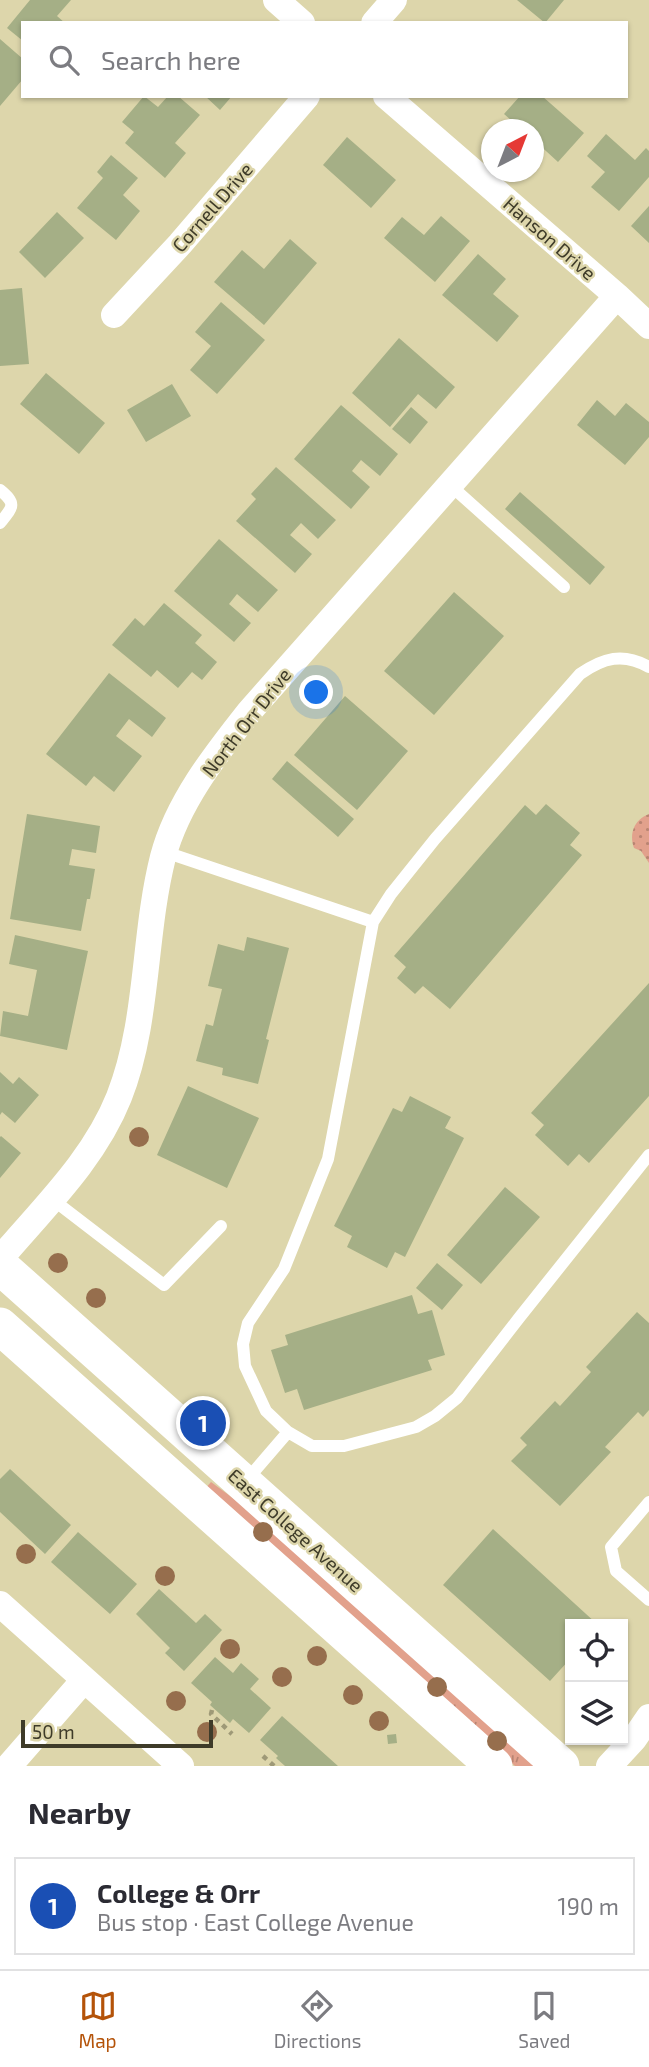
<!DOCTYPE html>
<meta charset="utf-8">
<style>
body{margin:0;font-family:"Exo 2",sans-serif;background:#f2f2f3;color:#2b2b33}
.controls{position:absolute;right:21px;bottom:21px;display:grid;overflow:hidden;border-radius:0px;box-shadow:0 2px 5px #0004}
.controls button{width:63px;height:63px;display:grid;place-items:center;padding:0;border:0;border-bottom:2px solid #e1e1e2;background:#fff;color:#2b2b33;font:35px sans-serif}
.compass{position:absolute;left:481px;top:119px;width:63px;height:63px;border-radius:50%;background:#fff;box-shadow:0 2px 5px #0004;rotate:42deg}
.scale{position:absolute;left:21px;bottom:18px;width:192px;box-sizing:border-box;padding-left:7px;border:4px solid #3e3b29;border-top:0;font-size:19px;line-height:24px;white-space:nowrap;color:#3e3b29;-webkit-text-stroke:5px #ddd6ab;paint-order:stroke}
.you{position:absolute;left:317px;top:693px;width:24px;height:24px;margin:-18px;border:5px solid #fff;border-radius:50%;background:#1a73e8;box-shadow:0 0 0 10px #1a73e833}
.badge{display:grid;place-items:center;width:46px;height:46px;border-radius:50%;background:#b45309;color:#fff;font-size:23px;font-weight:700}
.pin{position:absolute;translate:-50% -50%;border:4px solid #fff;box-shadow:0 2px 7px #0006}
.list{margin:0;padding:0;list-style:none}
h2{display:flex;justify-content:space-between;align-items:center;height:91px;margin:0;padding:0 28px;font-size:30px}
h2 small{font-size:23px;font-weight:400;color:#7c7c81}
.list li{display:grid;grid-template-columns:46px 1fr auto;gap:21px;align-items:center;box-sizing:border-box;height:98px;margin:0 14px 14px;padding:0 14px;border:2px solid #e1e1e2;border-radius:0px}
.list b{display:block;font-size:26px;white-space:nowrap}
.list p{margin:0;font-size:23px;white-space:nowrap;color:#7c7c81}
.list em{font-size:23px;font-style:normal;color:#7c7c81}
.icon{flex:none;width:38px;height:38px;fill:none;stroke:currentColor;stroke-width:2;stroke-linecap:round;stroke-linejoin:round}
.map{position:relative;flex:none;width:649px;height:1766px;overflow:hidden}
.search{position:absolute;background:#fff;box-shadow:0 2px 5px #0004;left:21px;right:21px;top:21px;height:77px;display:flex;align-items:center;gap:18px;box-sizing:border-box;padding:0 24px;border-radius:0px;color:#7c7c81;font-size:26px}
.sheet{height:203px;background:#fff}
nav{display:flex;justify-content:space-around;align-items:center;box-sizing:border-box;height:98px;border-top:2px solid #e1e1e2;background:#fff;font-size:19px;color:#7c7c81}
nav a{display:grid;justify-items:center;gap:4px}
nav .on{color:#b45309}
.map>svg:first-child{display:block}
.grass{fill:url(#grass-tufts)}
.park{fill:url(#park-dots)}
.building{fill:#a5af86}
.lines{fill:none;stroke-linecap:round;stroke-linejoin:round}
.path{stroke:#9e9977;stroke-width:4.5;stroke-dasharray:5 5;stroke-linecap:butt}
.lane{stroke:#fff;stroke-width:12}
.street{stroke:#fff;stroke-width:26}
.secondary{stroke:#fff;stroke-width:37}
.tree{fill:#966e4d}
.labels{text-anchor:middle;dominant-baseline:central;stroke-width:5;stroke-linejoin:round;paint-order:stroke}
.street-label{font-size:19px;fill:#3e3b29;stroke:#ddd6ab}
</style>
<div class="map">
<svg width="649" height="1766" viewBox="0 0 649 1766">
<defs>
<pattern id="grass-tufts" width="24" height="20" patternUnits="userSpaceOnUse" patternTransform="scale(1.75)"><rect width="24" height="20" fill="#e2a18c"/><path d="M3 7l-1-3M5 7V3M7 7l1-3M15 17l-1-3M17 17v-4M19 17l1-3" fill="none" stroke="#b98472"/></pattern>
<pattern id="park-dots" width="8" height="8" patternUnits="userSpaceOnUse" patternTransform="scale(1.75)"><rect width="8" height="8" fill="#e2a18c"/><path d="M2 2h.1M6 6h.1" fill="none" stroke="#b98472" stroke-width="1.8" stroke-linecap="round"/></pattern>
</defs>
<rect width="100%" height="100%" fill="#ddd6ab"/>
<path class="grass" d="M211,1482L260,1518L539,1766H515L204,1490Z"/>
<path class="park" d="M649,814V863L641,851L634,848C629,833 634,820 649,814Z"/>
<path class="building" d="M30,0H71L57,16L65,23H23V41L7,28Z
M517,0H564L545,23Z
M0,39L23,59V79L0,106Z
M144,96L158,107L168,96H178L200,115L175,143L186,153L165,178L125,143L134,132L122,122Z
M205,96H232L220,110Z
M520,96H542L584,133L558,162L534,140V130H522L504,114Z
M606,134L635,160L646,148L649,151V177L619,211L591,187L605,172L587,156Z
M347,137L396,180L371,208L323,165Z
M111,155L138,178L123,195L140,211L116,240L77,208L103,178L97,172Z
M649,206V243L631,226Z
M57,212L84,238L45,278L19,252Z
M441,216L470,241L435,282L384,238L402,217L424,235Z
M290,239L317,263L264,325L214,282L242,250L264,269Z
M478,254L506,279L493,294L519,316L497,342L442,295Z
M22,288L29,364L0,366V290Z
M221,302L265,340L217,394L190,370L211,346L195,332Z
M399,338L455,387L436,409L418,394L390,427L352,393Z
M46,373L105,423L79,454L20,404Z
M172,384L191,416L146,442L127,410Z
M597,400L615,416L626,403L649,422V437L625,465L577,425Z
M341,405L398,454L380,476L361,460L352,471L370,487L351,509L294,459Z
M411,407L428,422L410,444L392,429Z
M276,467L336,520L318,539L301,523L290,535L312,554L295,573L236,521L256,499L251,494Z
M520,492L605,567L590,585L505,509Z
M219,539L278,590L258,612L237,594L229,604L251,623L234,642L174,591Z
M454,592L504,636L434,715L384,671Z
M164,603L202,635L195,643L217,662L202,680L192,672L178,688L157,670L151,677L112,645L135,618L144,626Z
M109,673L166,718L152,737L129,719L116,736L142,756L114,792L94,776L86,786L46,754Z
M345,696L408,751L357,810L294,755Z
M287,761L354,819L338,837L272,779Z
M546,804L580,833L570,845L582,855L450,1009L423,986L415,994L397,978L406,967L394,956L525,805L536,815Z
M27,814L100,826L96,853L72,849L69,865L95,869L90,899H87L81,931L10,919Z
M15,935L88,951L67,1050L0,1036L3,1011L28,1016L37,970L9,964Z
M247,937L289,948L266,1039L269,1040L258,1084L222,1075L223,1068L196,1061L206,1024L213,1026L222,989L208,986L218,944L244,951Z
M649,983V1096L589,1163L579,1154L568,1166L535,1135L544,1125L531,1113Z
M0,1072L13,1084L19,1077L39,1095L15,1123L2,1112L0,1115Z
M188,1086L259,1118L227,1188L157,1155Z
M410,1096L451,1117L445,1128L464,1138L405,1257L395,1252L387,1268L347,1247L352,1236L334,1226L393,1108L402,1112Z
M1,1136L21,1153L0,1178V1137Z
M505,1187L540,1217L481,1284L447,1255Z
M437,1263L463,1285L442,1310L416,1288Z
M412,1295L418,1314L432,1310L445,1355L428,1360L432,1370L304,1410L297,1389L285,1393L271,1350L288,1345L285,1335Z
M637,1312L649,1323V1410L643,1417L638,1412L605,1447L611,1452L560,1506L511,1461L527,1445L520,1438L555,1401L560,1406L591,1372L586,1367Z
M10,1469L71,1525L45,1554L0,1512V1479Z
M493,1529L597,1624H570V1659L550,1681L443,1585Z
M78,1532L137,1584L110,1614L51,1562Z
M159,1589L196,1623L205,1614L222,1630L184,1671L165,1653L170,1648L136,1614Z
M215,1657L233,1673L241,1663L259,1679L250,1689L271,1708L249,1733L233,1719L230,1723L210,1705L212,1702L191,1683Z
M282,1716L300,1732L338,1766H285L276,1758L278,1756L260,1740Z
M396,1734L397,1743L388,1744L387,1735Z"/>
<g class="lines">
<path class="path" d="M212,1710L211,1714L232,1734
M263,1756L274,1766"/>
<path class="lane" d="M450,485L564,587
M0,490C17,504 13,507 0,523
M649,667C623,652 603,658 580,674L435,839L391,894L373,922L328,1159L284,1269L248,1323L243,1344L245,1366L266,1411L288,1432L312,1446H344L416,1427L435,1416L457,1398L519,1318L649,1155
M165,852L373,922
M52,1199L164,1285L221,1226
M245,1482L288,1432
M649,1502L611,1547L616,1571L649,1600"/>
<path class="street" d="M276,0L302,23
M374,23L394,0
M386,96L617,296L649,326
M114,315L180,244L307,96
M0,1259C43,1208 94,1160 119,1097C149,1021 143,936 163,857C177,803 215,755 249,712L617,296
M0,1604L181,1766
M9,1766L84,1680
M609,1766L634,1739L649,1717"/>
<path class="secondary" d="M0,1266L561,1766
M0,1326L494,1766"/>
</g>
<g class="tree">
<circle cx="139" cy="1137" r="10"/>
<circle cx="58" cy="1263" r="10"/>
<circle cx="96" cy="1298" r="10"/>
<circle cx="263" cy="1532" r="10"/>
<circle cx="26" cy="1554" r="10"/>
<circle cx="165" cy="1576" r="10"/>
<circle cx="230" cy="1649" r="10"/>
<circle cx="317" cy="1656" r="10"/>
<circle cx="282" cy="1677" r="10"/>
<circle cx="437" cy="1687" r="10"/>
<circle cx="353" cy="1695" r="10"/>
<circle cx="176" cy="1701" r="10"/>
<circle cx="379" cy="1721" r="10"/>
<circle cx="207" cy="1732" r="10"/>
<circle cx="497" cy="1741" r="10"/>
</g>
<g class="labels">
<g class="street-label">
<text transform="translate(212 207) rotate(-49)">Cornell Drive</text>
<text transform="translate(550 238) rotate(41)">Hanson Drive</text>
<text transform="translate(246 722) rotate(-52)">North Orr Drive</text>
<text transform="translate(296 1530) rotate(42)">East College Avenue</text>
</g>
</g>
</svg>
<div class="controls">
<button><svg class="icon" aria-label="locate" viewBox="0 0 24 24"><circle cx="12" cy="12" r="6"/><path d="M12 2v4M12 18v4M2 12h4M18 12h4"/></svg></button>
<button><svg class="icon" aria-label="layers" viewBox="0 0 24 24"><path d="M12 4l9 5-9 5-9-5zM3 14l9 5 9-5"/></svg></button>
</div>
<svg class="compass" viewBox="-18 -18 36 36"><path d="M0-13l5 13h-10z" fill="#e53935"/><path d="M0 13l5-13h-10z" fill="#7c7c81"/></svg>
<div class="scale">50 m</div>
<div class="you"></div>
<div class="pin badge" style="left:203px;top:1423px;background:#1a4fb4">1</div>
<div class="search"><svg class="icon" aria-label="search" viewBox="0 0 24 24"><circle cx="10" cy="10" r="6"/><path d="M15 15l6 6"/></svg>Search here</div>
</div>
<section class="sheet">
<h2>Nearby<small></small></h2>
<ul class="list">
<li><span class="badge" style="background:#1a4fb4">1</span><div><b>College &amp; Orr</b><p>Bus stop · East College Avenue</p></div><em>190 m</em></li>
</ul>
</section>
<nav>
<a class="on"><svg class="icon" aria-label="map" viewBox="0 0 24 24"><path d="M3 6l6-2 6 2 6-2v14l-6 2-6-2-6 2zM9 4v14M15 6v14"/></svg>Map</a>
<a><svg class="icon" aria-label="directions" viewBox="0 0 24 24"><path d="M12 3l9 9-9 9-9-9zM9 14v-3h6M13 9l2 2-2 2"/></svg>Directions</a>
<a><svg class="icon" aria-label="saved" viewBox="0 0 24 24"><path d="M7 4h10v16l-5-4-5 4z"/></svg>Saved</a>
</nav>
